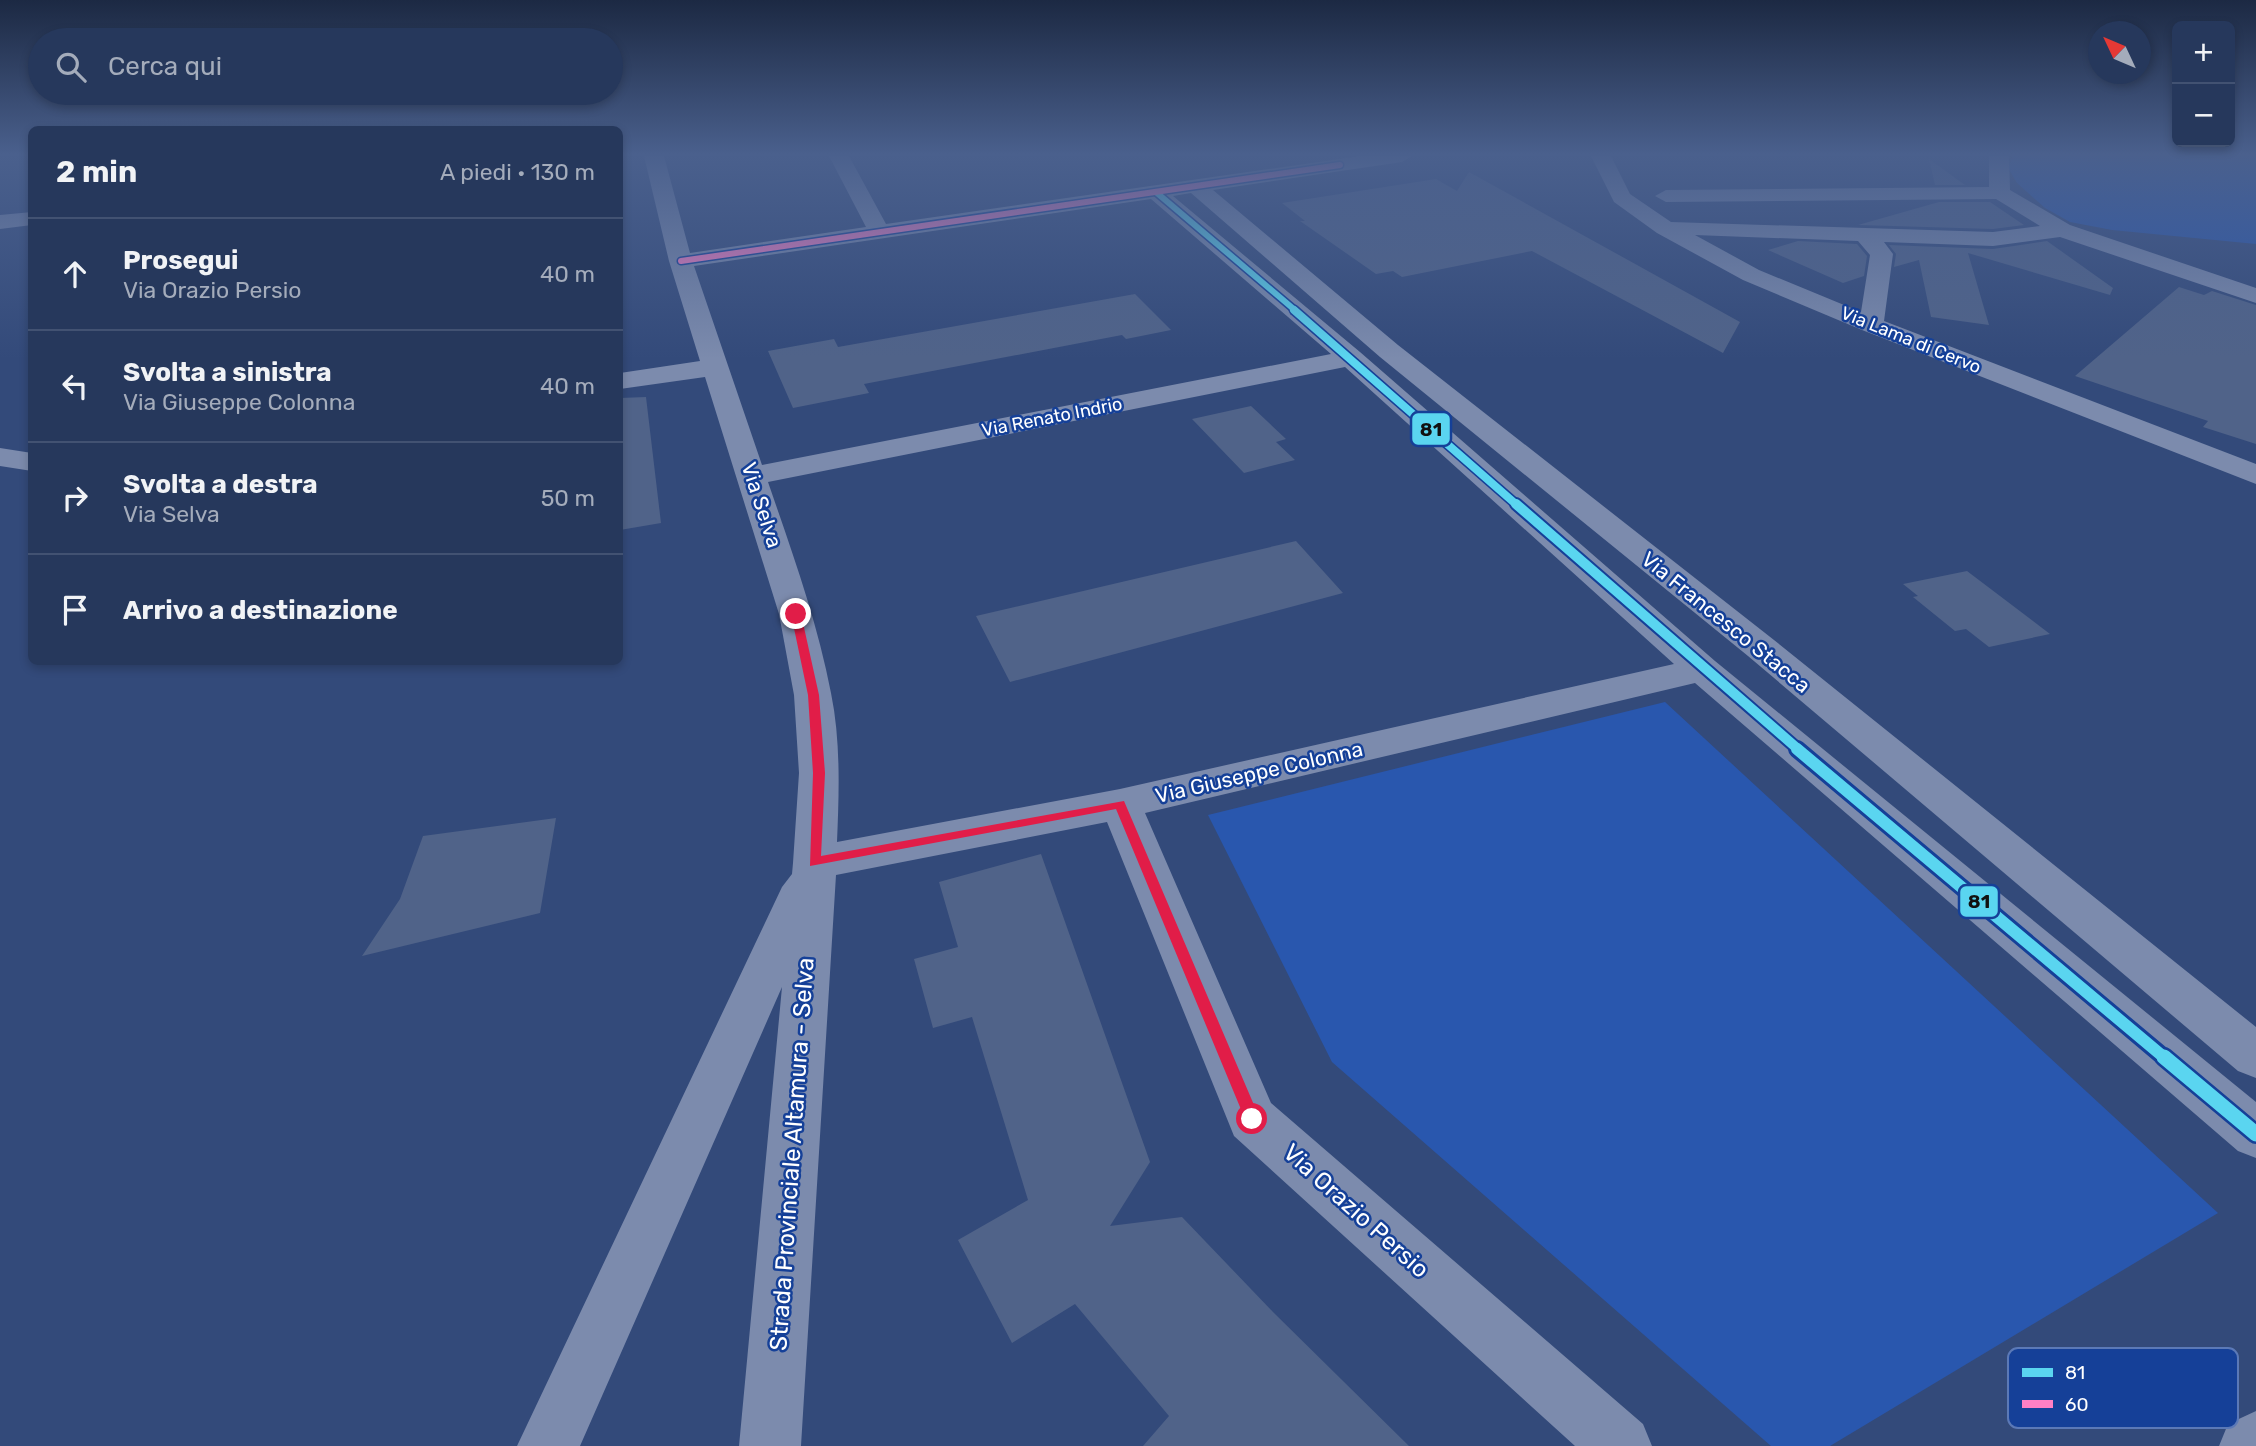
<!DOCTYPE html>
<html lang="it">
<meta charset="utf-8">
<style>
body{margin:0;font-family:Rubik,sans-serif;background:#2e3f62;color:#f1f3f6}
.controls{position:absolute;right:21px;top:21px;display:grid;overflow:hidden;border-radius:10px;box-shadow:0 4px 10px #0003}
.controls button{width:63px;height:63px;display:grid;place-items:center;padding:0;border:0;border-bottom:2px solid #425272;background:#26385c;color:#f1f3f6;font:35px sans-serif}
.compass{position:absolute;left:2088px;top:21px;width:63px;height:63px;border-radius:50%;background:#26385c;box-shadow:0 4px 10px #0003;rotate:314deg}
.stop{position:absolute;width:21px;height:21px;margin:-16px;border:5px solid #e11d48;border-radius:50%;background:#fff}
.stop.end{background:#e11d48;border-color:#fff;box-shadow:0 2px 7px #0008}
.list{margin:0;padding:0;list-style:none}
h2{display:flex;justify-content:space-between;align-items:center;height:91px;margin:0;padding:0 28px;font-size:30px}
h2 small{font-size:23px;font-weight:400;color:#a4acbb}
.list li{display:grid;grid-template-columns:46px 1fr auto;gap:21px;align-items:center;box-sizing:border-box;height:112px;padding:0 28px;border-top:2px solid #425272}
.list b{display:block;font-size:26px;white-space:nowrap}
.list p{margin:0;font-size:23px;white-space:nowrap;color:#a4acbb}
.list em{font-size:23px;font-style:normal;color:#a4acbb}
.icon{flex:none;width:38px;height:38px;fill:none;stroke:currentColor;stroke-width:2;stroke-linecap:round;stroke-linejoin:round}
.map{position:relative;flex:none;width:2256px;height:1446px;overflow:hidden}
.search{position:absolute;background:#26385c;box-shadow:0 4px 10px #0003;left:28px;top:28px;width:595px;height:77px;display:flex;align-items:center;gap:18px;box-sizing:border-box;padding:0 24px;border-radius:38px;color:#a4acbb;font-size:26px}
.panel{position:absolute;background:#26385c;box-shadow:0 4px 10px #0003;left:28px;top:126px;width:595px;height:539px;border-radius:10px}
.map>svg:first-child{display:block}
.green{fill:#2957ae}
.building{fill:#506389}
.lines{fill:none;stroke-linecap:round;stroke-linejoin:round}
.minor{fill:#7c8bad;fill-rule:evenodd}
.bus-1-far4-casing{stroke:#154098;stroke-width:9}
.bus-1-far3-casing{stroke:#154098;stroke-width:11}
.bus-1-far2-casing{stroke:#154098;stroke-width:14}
.bus-1-far1-casing{stroke:#154098;stroke-width:18}
.bus-1-casing{stroke:#154098;stroke-width:20}
.bus-2-casing{stroke:#154098;stroke-width:9}
.bus-1-far4{stroke:#5ad5f0;stroke-width:6}
.bus-1-far3{stroke:#5ad5f0;stroke-width:8}
.bus-1-far2{stroke:#5ad5f0;stroke-width:10}
.bus-1-far1{stroke:#5ad5f0;stroke-width:12}
.bus-1{stroke:#5ad5f0;stroke-width:15}
.bus-2{stroke:#ff80c5;stroke-width:6}
.route{fill:#e11d48}
.labels{text-anchor:middle;dominant-baseline:central;stroke-width:5;stroke-linejoin:round;paint-order:stroke}
.far-street-label{font-size:18px;fill:#fff;stroke:#154098}
.street-label{font-size:21px;fill:#fff;stroke:#154098}
.near-street-label{font-size:24px;fill:#fff;stroke:#154098}
.key{fill:#154098;stroke:#5b79b7;stroke-width:2}
.key-label{font-size:19px;fill:#fff}
.line-badge{stroke:#154098;stroke-width:2.5}
.pale-badge-label{font-size:19px;text-anchor:middle;font-weight:bold;fill:#111}
</style>
<div class="map">
<svg width="2256" height="1446" viewBox="0 0 2256 1446">
<rect width="100%" height="100%" fill="#334a7a"/>
<path class="green" d="M2013,156H2256V244L2112,230L2070,222L2045,208L2017,183L2008,168Z
M1665,702L2218,1213L1830,1446H1771L1332,1062L1208,815Z"/>
<path class="building" d="M1929,159L1965,185H1935Z
M1469,172L1740,322L1723,353L1532,251L1402,277L1393,271L1376,274L1300,221H1305L1282,203L1436,179L1457,191Z
M1939,202H1990L2024,225L1993,229L1858,225Z
M1798,241L1857,244L1867,256L1864,276L1843,283L1768,250Z
M2047,241L2113,288L2110,295L1968,253L1989,325L1931,317L1919,260L1894,267L1896,254L1889,245L1993,249Z
M2179,287L2204,295L2212,291L2256,305V444L2203,427L2208,421L2075,376Z
M1135,294L1171,330L1126,339L1122,335L864,384L869,393L793,408L768,351L834,339L838,347Z
M646,397L661,523L620,530V398Z
M1251,406L1286,439L1276,442L1295,460L1244,473L1192,419Z
M1296,541L1343,593L1010,682L976,616Z
M1967,571L2050,634L1989,647L1966,629L1955,631L1913,597L1918,596L1903,584Z
M556,818L540,913L362,956L400,899L423,836Z
M1041,854L1150,1162L1110,1226L1182,1217L1273,1312L1409,1446H1143L1169,1416L1075,1304L1012,1343L958,1240L1028,1200L972,1017L933,1028L914,959L958,947L939,882Z"/>
<g class="lines">
<path class="minor" d="M644,156H664L690,253L866,227L829,156H849L886,224L1360,156H1412L1402,162L1213,190L1398,345L1774,640L2256,1027V1078L2238,1071L1748,656L1380,357L1191,193L1173,196L1360,352L1715,661L2256,1102V1158L2238,1151L1695,683L1145,813L1271,1103L1643,1424L1652,1446H1575L1234,1136L1107,822L836,875L801,1446H739L782,987L580,1446H517L782,887L792,874L793,863L799,773L794,695L779,614L705,377L620,389V373L700,361L669,261ZM1151,199L1331,354L762,465L694,266ZM1345,367L1674,664L1120,789L837,842C839,793 841,742 831,693C817,620 792,552 768,482Z
M1591,156H1611L1630,194L1671,222L1993,232L2040,226L1996,199L1666,202L1655,196L1666,190L1989,187V156H2009L2010,190L2070,225L2256,288V303L2060,237L1993,246L1884,242L1893,254L1884,321L2256,464V484L1862,330L1743,280L1657,233L1614,202ZM1695,235L1858,241L1870,255L1861,312L1759,270Z
M32,212V225L0,229V215Z
M0,448L32,453V471L0,466Z
M2256,1411V1446H2219L2228,1424Z"/>
<g class="bus-1-far4-casing">
<path id="bus-1-far4" d="M1157,193L1296,311"/>
</g>
<g class="bus-1-far3-casing">
<path id="bus-1-far3" d="M1294,310L1518,506"/>
</g>
<g class="bus-1-far2-casing">
<path id="bus-1-far2" d="M1516,504L1799,750"/>
</g>
<g class="bus-1-far1-casing">
<path id="bus-1-far1" d="M1797,749L2166,1059"/>
</g>
<g class="bus-1-casing">
<path id="bus-1" d="M2164,1057L2256,1134"/>
</g>
<g class="bus-2-casing">
<path id="bus-2" d="M681,261L1340,165"/>
</g>
<use href="#bus-1-far4" class="bus-1-far4"/>
<use href="#bus-1-far3" class="bus-1-far3"/>
<use href="#bus-1-far2" class="bus-1-far2"/>
<use href="#bus-1-far1" class="bus-1-far1"/>
<use href="#bus-1" class="bus-1"/>
<use href="#bus-2" class="bus-2"/>
</g>
<linearGradient id="sky" x2="0" y2="1"><stop stop-color="#1c2943"/><stop offset="0.43" stop-color="#4a608d"/><stop offset="1" stop-color="#4a608d" stop-opacity="0"/></linearGradient>
<rect width="2256" height="359" fill="url(#sky)"/>
<path class="route" d="M796,611L801,614L819,695L825,773L821,856L1124,801L1260,1119L1258,1124H1247L1245,1119L1116,809L810,866L813,773L808,695L791,614Z"/>
<g class="labels">
<g class="far-street-label">
<text transform="translate(1911 340) rotate(22)">Via Lama di Cervo</text>
<text transform="translate(1052 417) rotate(-11)">Via Renato Indrio</text>
</g>
<g class="street-label">
<text transform="translate(762 505) rotate(72)">Via Selva</text>
<text transform="translate(1726 622) rotate(39)">Via Francesco Stacca</text>
<text transform="translate(1259 772) rotate(-13)">Via Giuseppe Colonna</text>
</g>
<g class="near-street-label">
<text transform="translate(792 1154) rotate(-86)">Strada Provinciale Altamura - Selva</text>
<text transform="translate(1356 1211) rotate(42)">Via Orazio Persio</text>
</g>
</g>
<rect x="2008" y="1348" width="230" height="80" rx="10" class="key"/>
<rect x="2022" y="1368" width="31" height="9" fill="#5ad5f0"/>
<rect x="2022" y="1400" width="31" height="8" fill="#ff80c5"/>
<g class="key-label">
<text x="2065" y="1379">81</text>
<text x="2065" y="1411">60</text>
</g>
<g class="line-badge">
<rect x="1411" y="412" width="40" height="34" rx="7" fill="#5ad5f0"/>
<rect x="1959" y="885" width="40" height="33" rx="7" fill="#5ad5f0"/>
</g>
<g class="pale-badge-label">
<text x="1431" y="436">81</text>
<text x="1979" y="908">81</text>
</g>
</svg>
<div class="controls">
<button>+</button>
<button>−</button>
</div>
<svg class="compass" viewBox="-18 -18 36 36"><path d="M0-13l5 13h-10z" fill="#e53935"/><path d="M0 13l5-13h-10z" fill="#a4acbb"/></svg>
<div class="stop" style="left:1252px;top:1119px"></div>
<div class="stop end" style="left:796px;top:614px"></div>
<div class="search"><svg class="icon" aria-label="search" viewBox="0 0 24 24"><circle cx="10" cy="10" r="6"/><path d="M15 15l6 6"/></svg>Cerca qui</div>
<section class="panel">
<h2>2 min<small>A piedi · 130 m</small></h2>
<ul class="list">
<li><svg class="icon" aria-label="ahead" viewBox="0 0 24 24"><path d="M12 20V5M6 11l6-6 6 6"/></svg><div><b>Prosegui</b><p>Via Orazio Persio</p></div><em>40 m</em></li>
<li><svg class="icon" aria-label="left" viewBox="0 0 24 24"><path d="M17 20v-9H6M10 6l-5 5 5 5"/></svg><div><b>Svolta a sinistra</b><p>Via Giuseppe Colonna</p></div><em>40 m</em></li>
<li><svg class="icon" aria-label="right" viewBox="0 0 24 24"><path d="M7 20v-9h11M14 6l5 5-5 5"/></svg><div><b>Svolta a destra</b><p>Via Selva</p></div><em>50 m</em></li>
<li><svg class="icon" aria-label="arrive" viewBox="0 0 24 24"><path d="M6 21V4h12l-3 4 3 4H6"/></svg><div><b>Arrivo a destinazione</b></div></li>
</ul>
</section>
</div>
